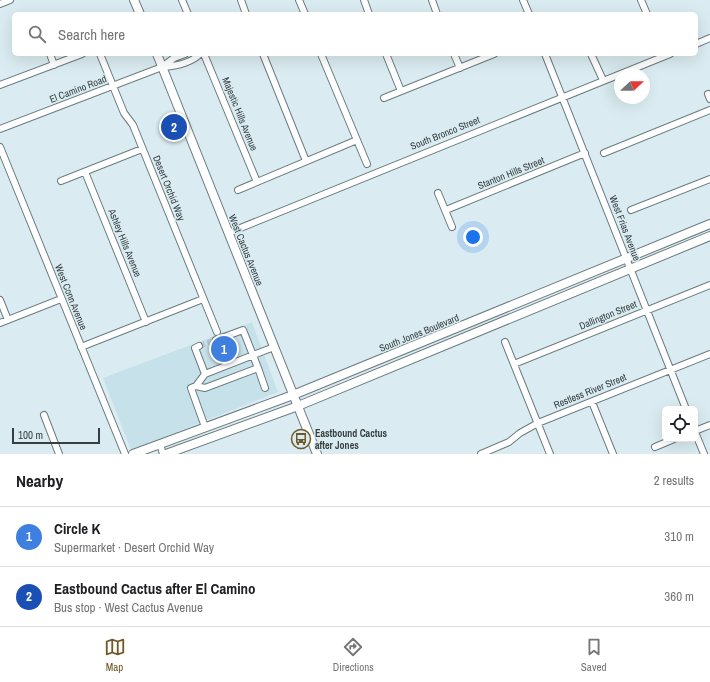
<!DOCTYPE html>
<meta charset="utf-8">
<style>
body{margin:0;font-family:"Archivo Narrow",sans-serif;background:#f2f2f2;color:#202124}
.controls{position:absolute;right:12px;bottom:12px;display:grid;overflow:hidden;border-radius:6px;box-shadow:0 4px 16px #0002}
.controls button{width:36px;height:36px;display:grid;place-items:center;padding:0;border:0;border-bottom:1px solid #e0e0e0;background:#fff;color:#202124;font:20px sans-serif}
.compass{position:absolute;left:614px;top:68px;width:36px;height:36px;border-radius:50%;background:#fff;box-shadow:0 4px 16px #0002;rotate:68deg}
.scale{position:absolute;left:12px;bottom:10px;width:88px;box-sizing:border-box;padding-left:4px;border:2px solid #363e40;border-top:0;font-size:11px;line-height:14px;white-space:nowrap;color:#363e40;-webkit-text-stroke:3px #daecf1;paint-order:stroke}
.you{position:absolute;left:473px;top:237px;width:14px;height:14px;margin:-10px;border:3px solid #fff;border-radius:50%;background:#1a73e8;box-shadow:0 0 0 6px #1a73e833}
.badge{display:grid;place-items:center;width:26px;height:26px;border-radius:50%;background:#6e5a29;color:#fff;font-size:13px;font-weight:700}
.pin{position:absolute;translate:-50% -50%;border:2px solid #fff;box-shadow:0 1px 4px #0006}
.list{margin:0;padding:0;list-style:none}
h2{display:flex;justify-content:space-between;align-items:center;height:52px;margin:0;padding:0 16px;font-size:17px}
h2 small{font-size:13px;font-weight:400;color:#757577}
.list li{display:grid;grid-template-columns:26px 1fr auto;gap:12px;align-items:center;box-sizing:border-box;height:60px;padding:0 16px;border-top:1px solid #e0e0e0}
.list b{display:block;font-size:15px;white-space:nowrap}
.list p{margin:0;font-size:13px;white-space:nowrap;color:#757577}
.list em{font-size:13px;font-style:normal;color:#757577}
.icon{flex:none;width:22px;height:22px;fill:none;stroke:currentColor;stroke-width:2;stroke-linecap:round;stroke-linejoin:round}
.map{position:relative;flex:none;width:710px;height:454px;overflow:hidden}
.search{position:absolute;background:#fff;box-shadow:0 4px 16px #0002;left:12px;right:12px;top:12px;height:44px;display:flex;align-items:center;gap:10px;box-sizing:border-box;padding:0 14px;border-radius:6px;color:#757577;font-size:15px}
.sheet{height:172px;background:#fff}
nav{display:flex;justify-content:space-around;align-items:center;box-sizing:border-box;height:56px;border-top:1px solid #e0e0e0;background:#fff;font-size:11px;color:#757577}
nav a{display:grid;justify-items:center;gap:2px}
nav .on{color:#6e5a29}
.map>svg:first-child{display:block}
.built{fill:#c6e1e9}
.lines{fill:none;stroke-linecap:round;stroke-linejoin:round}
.minor-tunnel{stroke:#b9c9ce;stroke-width:6;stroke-dasharray:6 3;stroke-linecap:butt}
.minor-casing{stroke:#6b7c81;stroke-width:8}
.major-casing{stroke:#6b7c81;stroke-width:10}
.minor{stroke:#fff;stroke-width:6}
.major{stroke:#fff;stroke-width:8}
.labels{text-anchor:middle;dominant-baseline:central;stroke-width:3;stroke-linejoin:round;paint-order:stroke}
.street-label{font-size:10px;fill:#363e40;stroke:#daecf1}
.poi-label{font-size:10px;font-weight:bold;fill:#363e40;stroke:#daecf1;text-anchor:start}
</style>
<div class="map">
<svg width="710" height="454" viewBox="0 0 710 454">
<rect width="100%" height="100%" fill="#daecf1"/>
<path class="built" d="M252,322L278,392L131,450L103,378Z"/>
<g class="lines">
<path class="minor-tunnel" d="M199,346L216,340"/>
<g class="minor-casing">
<path id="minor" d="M182,0L188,14
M241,0L246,14
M299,0L305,14
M364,0L369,14
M432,0L437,14
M523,0L529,14
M641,0L647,14
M0,4L10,0
M696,44L710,38
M50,54L54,65
M100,54L124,113L133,125L217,332
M204,54L257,182
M263,54L306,161
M321,54L367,164
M386,54L401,91
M454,54L460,68
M545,54L686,409
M591,54L603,80
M164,67C176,66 191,63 200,54
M0,85L82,54
M708,94L710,99
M384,98L494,54
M0,129L162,67L174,58L185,54
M0,147L125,454
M604,153L710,110
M85,172L146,322
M61,181L142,149
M238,190L357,140
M438,193L452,227
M446,210L585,153
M631,210L710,179
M228,233L670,54
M0,300L8,320
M0,323L61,299
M505,342L550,454
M199,346L195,348L205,374
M81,347L203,299
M514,364L710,285
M258,368L265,388
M196,386L205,388L258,368L243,330L216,340
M592,402L613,454
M44,415L59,454
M205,427L191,388L196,386L205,374L274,347
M695,431L710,425
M695,432L704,454
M160,444L163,454
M655,447L674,439
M481,454L509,442L520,433L538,423L710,354"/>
</g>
<g class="major-casing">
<path id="major" d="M134,0L140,14
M157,54L317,454
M133,454L293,395L710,224
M166,454L298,406L710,236"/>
</g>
<use href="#minor" class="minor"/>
<use href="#major" class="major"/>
</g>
<defs>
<g id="bus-ring" transform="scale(1)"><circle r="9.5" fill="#daecf1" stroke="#6e5a29" stroke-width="1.5"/><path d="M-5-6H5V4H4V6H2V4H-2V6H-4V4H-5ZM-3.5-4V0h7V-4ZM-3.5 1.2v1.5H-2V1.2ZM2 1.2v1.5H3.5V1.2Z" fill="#6e5a29"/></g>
</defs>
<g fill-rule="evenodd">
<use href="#bus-ring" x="301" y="439"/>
</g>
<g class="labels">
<g class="street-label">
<text transform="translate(78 89) rotate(-21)">El Camino Road</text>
<text transform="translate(240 114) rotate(68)">Majestic Hills Avenue</text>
<text transform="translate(445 133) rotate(-22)">South Bronco Street</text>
<text transform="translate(511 173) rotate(-22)">Stanton Hills Street</text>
<text transform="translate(169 188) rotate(68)">Desert Orchid Way</text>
<text transform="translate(625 228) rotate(69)">West Frias Avenue</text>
<text transform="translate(125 243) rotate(68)">Ashley Hills Avenue</text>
<text transform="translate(246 250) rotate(68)">West Cactus Avenue</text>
<text transform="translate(71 297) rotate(68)">West Conn Avenue</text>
<text transform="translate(608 315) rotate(-22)">Dallington Street</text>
<text transform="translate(419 333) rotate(-22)">South Jones Boulevard</text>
<text transform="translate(590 391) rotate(-22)">Restless River Street</text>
</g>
<g class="poi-label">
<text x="315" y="433">Eastbound Cactus<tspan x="315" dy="12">after Jones</tspan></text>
</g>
</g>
</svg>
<div class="controls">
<button><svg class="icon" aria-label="locate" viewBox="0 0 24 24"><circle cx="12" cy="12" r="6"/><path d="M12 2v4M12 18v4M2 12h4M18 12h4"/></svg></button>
</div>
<svg class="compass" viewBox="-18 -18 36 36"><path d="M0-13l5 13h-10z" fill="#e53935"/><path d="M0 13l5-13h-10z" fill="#757577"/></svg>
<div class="scale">100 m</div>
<div class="you"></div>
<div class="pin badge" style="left:224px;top:349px;background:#3f7fe0">1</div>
<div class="pin badge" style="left:174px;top:127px;background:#1a4fb4">2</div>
<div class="search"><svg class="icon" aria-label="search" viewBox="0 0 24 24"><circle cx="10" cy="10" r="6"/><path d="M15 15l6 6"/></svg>Search here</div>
</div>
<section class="sheet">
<h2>Nearby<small>2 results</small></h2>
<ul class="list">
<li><span class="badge" style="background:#3f7fe0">1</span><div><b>Circle K</b><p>Supermarket · Desert Orchid Way</p></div><em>310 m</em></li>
<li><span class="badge" style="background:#1a4fb4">2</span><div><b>Eastbound Cactus after El Camino</b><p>Bus stop · West Cactus Avenue</p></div><em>360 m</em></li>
</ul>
</section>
<nav>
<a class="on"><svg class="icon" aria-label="map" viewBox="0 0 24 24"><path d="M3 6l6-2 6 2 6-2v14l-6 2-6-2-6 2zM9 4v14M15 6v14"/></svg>Map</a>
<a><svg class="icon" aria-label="directions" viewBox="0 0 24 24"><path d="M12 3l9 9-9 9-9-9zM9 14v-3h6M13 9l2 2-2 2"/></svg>Directions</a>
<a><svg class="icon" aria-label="saved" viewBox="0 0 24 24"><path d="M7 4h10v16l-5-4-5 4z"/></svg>Saved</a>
</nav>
